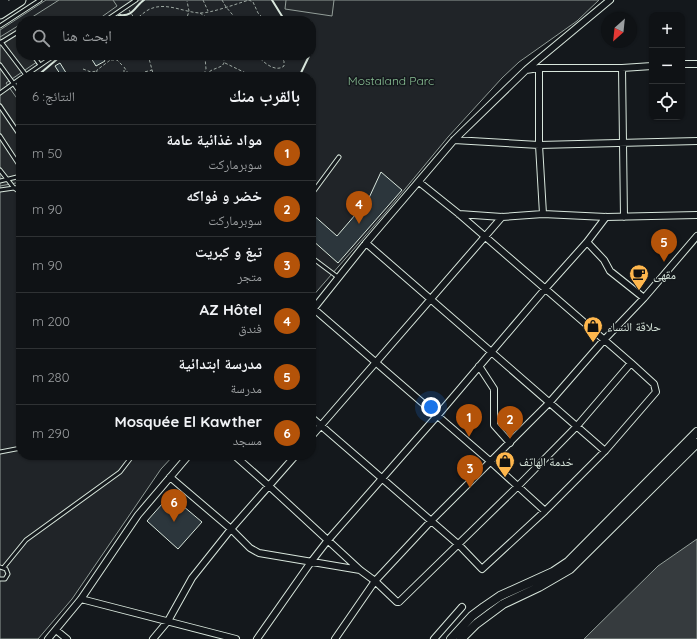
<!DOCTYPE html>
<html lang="ar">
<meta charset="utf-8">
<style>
body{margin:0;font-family:Quicksand,"Noto Naskh Arabic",sans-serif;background:#1d2022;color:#f1f3f6;direction:rtl}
.controls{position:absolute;right:12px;top:12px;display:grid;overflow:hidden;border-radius:8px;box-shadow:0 1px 3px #0004}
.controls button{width:36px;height:36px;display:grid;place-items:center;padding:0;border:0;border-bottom:1px solid #2f3234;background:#0f1215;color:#f1f3f6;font:20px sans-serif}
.compass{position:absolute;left:601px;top:12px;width:36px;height:36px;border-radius:50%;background:#0f1215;box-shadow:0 1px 3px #0004;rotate:207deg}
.you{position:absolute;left:431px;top:407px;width:14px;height:14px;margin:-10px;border:3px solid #fff;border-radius:50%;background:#1a73e8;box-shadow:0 0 0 6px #1a73e833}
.badge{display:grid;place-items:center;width:26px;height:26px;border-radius:50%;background:#b45309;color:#fff;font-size:13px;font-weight:700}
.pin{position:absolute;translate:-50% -33px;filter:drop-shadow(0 1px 2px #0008)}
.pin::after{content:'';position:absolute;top:21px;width:14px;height:12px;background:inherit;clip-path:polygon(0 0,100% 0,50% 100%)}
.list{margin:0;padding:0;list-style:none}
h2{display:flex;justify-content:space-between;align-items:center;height:52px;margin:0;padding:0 16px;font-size:17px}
h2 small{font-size:13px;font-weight:400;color:#9b9ea0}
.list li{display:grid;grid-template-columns:26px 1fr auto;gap:12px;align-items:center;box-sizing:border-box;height:56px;padding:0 16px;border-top:1px solid #2f3234}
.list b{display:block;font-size:15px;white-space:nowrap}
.list p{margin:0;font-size:13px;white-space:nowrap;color:#9b9ea0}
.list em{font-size:13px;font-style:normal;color:#9b9ea0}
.icon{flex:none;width:22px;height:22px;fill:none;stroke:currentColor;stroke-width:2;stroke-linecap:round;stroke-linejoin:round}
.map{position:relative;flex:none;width:697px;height:639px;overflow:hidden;direction:ltr}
.search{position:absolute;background:#0f1215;box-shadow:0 1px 3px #0004;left:16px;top:16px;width:300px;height:44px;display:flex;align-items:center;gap:10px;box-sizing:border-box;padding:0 14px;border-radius:16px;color:#9b9ea0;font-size:15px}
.panel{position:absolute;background:#0f1215;box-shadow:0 1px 3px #0004;left:16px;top:72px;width:300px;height:388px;border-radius:16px;direction:rtl}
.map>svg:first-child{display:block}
.green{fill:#202428;stroke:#939e99;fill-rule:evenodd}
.parking{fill:#24282b;stroke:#939e99}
.water{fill:#363b3e;stroke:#939e99}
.building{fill:#2c363c;stroke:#d8e6dc}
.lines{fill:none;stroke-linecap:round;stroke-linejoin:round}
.lane-casing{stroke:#d8e6dc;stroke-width:5}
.street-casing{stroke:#d8e6dc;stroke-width:8}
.secondary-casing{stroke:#d8e6dc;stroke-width:10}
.highway-casing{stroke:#d8e6dc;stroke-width:13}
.path{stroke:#9da8a2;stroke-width:1;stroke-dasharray:3 2;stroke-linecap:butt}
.lane{stroke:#14181c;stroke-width:3}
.street{stroke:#14181c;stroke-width:6}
.secondary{stroke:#14181c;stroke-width:8}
.highway{stroke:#14181c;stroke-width:11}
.fence{stroke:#d8e6dc;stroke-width:1;stroke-dasharray:5 2;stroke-linecap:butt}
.wall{stroke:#d8e6dc;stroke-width:2}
.labels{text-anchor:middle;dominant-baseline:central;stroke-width:3;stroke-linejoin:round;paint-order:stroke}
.park-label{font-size:12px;fill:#8ac095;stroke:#14181c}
.poi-label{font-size:12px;fill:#d8e6dc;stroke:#14181c;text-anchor:start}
</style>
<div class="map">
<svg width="697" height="639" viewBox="0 0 697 639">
<rect width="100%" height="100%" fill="#14181c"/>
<path class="green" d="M46,0H599L577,21L519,62L502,78L448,137L386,212L311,298V77H21V455H174L161,469L72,599L38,639H0V30ZM21,21H311V55H21Z"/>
<path class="parking" d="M59,0H113L117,6L96,21H26Z
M286,0H334L332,16L285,9Z
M21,24V55H47L6,83L21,104V182L0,186V37Z"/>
<path class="water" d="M697,539V639H584L658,566Z"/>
<path class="building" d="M96,55H101L105,61L96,66L91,58Z
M60,63L68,76L66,77H62L55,66Z
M381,172L402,190L338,263L311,239V213L337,236L368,200Z
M170,495L202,522L178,549L147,521Z"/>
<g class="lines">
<g class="lane-casing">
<path id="lane" d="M105,21L136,0
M0,26L40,0
M17,33L21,39
M1,42L26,75
M0,43L21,30
M33,55L40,65
M0,65L21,94
M23,77L55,55
M0,93L21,78
M0,106L21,137
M0,136L21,168
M0,170L14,188L21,193
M0,181L21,176
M0,190L21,187
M311,195L339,157
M311,257L339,278
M0,452L21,448
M0,567L6,569L8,574L5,579H0
M4,567L26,540L120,472L133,455"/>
</g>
<g class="street-casing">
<path id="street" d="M682,64H697
M539,68V145L543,214
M622,68L624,217
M527,69L610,0
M454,140L539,145L697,141
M459,214L502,217L543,214L606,217L697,215
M587,242L604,260L610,271L644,298
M366,243L605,451
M314,309L491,462L545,511
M311,312L366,243L454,140L526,70L539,68H622L652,66
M479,366L494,389V425L510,443
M311,417L459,545L482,569L545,511L605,451L656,392L654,384L631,363L459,214L419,182
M311,437L502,217
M234,455L269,486L360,570L375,581L397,602H399L518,486L577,426L631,363
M170,477L231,529L250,548L259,553L360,570
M81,599L236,639
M56,630L67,639
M48,639L81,599L138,515L189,455
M153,639L168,621L192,578L231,529L296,455
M257,639L311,562L328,540L437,416L545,289L587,242L606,217
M335,639L375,581L431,521L549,403L604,340L644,298L697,236
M434,639L462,607"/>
</g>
<g class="secondary-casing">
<path id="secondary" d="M451,639L472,616L484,607L500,596L553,572L568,562L697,432
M461,639L476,624L503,604L539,587L570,569L697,443"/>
</g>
<g class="highway-casing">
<path id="highway" d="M0,2L3,0
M0,13L20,0"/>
</g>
<path class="path" d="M203,0L208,11
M222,0L226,7L238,21
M129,10L136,21
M200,13L206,17L209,21
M135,20C139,17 143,13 148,10C165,1 182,12 200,13C212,13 236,4 249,0L253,2L258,13L266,21
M186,21L189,11L187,1
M148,55L154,77
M162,55H171
M257,55C263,62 275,73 284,66V61L279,55
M291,55L294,58H296L299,55
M106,57L109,55
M149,58L158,55
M111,60H117L123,66
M225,63L254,77
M124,67L128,73L133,75L152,70
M83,69L91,72L97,71
M204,74L206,69L205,57L206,55
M54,77L57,75L58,77
M96,77L97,70L113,58L114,55
M121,77L124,73V69
M201,77L212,70L222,66L224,63V60L218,55"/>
<use href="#lane" class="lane"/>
<use href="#street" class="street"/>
<use href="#secondary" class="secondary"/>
<use href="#highway" class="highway"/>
<path class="fence" d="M192,21L193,19L201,21"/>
<path class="wall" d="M272,0L285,21
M111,21L120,15C133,17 135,6 144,0
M36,77L62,55
M299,77L309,56V55"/>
</g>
<defs>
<g id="cafe-pin" transform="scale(1)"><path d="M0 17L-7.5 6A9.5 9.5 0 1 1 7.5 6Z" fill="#ffb74d" stroke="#14181c"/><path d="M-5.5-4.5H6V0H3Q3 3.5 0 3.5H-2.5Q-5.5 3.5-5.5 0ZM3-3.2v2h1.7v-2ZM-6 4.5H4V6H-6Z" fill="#111"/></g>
<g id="shop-pin" transform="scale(1)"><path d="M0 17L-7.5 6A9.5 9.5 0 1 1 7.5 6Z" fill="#ffb74d" stroke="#14181c"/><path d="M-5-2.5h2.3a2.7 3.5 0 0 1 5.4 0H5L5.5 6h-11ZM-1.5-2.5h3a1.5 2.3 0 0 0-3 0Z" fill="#111"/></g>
</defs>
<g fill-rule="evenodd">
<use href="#cafe-pin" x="639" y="274"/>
<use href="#shop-pin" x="593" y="326"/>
<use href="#shop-pin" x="505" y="461"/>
</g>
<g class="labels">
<g class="park-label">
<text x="391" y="80">Mostaland Parc</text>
</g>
<g class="poi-label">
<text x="653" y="274">مقهى</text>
<text x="607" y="326">حلاقة النساء</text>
<text x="519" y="461">خدمة الهاتف</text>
</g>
</g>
</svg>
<div class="controls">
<button>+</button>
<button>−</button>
<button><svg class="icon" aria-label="locate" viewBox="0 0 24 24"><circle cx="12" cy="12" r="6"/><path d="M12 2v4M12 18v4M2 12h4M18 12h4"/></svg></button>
</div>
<svg class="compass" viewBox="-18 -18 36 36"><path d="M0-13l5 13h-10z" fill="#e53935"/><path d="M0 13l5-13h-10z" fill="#9b9ea0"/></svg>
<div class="you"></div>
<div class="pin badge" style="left:469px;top:437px">1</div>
<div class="pin badge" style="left:510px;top:439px">2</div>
<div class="pin badge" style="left:470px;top:488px">3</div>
<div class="pin badge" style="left:359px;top:224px">4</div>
<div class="pin badge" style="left:664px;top:262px">5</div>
<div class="pin badge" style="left:174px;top:522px">6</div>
<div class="search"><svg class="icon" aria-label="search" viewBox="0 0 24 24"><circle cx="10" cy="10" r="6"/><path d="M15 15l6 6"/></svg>ابحث هنا</div>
<section class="panel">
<h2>بالقرب منك<small>النتائج: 6</small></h2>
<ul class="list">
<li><span class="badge">1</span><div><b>مواد غذائية عامة</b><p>سوبرماركت</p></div><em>50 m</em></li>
<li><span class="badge">2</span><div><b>خضر و فواكه</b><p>سوبرماركت</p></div><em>90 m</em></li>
<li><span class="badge">3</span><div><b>تبغ و كبريت</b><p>متجر</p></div><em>90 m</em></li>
<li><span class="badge">4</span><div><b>AZ Hôtel</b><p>فندق</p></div><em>200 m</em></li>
<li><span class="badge">5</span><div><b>مدرسة ابتدائية</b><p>مدرسة</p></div><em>280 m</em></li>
<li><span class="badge">6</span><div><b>Mosquée El Kawther</b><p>مسجد</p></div><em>290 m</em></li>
</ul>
</section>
</div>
